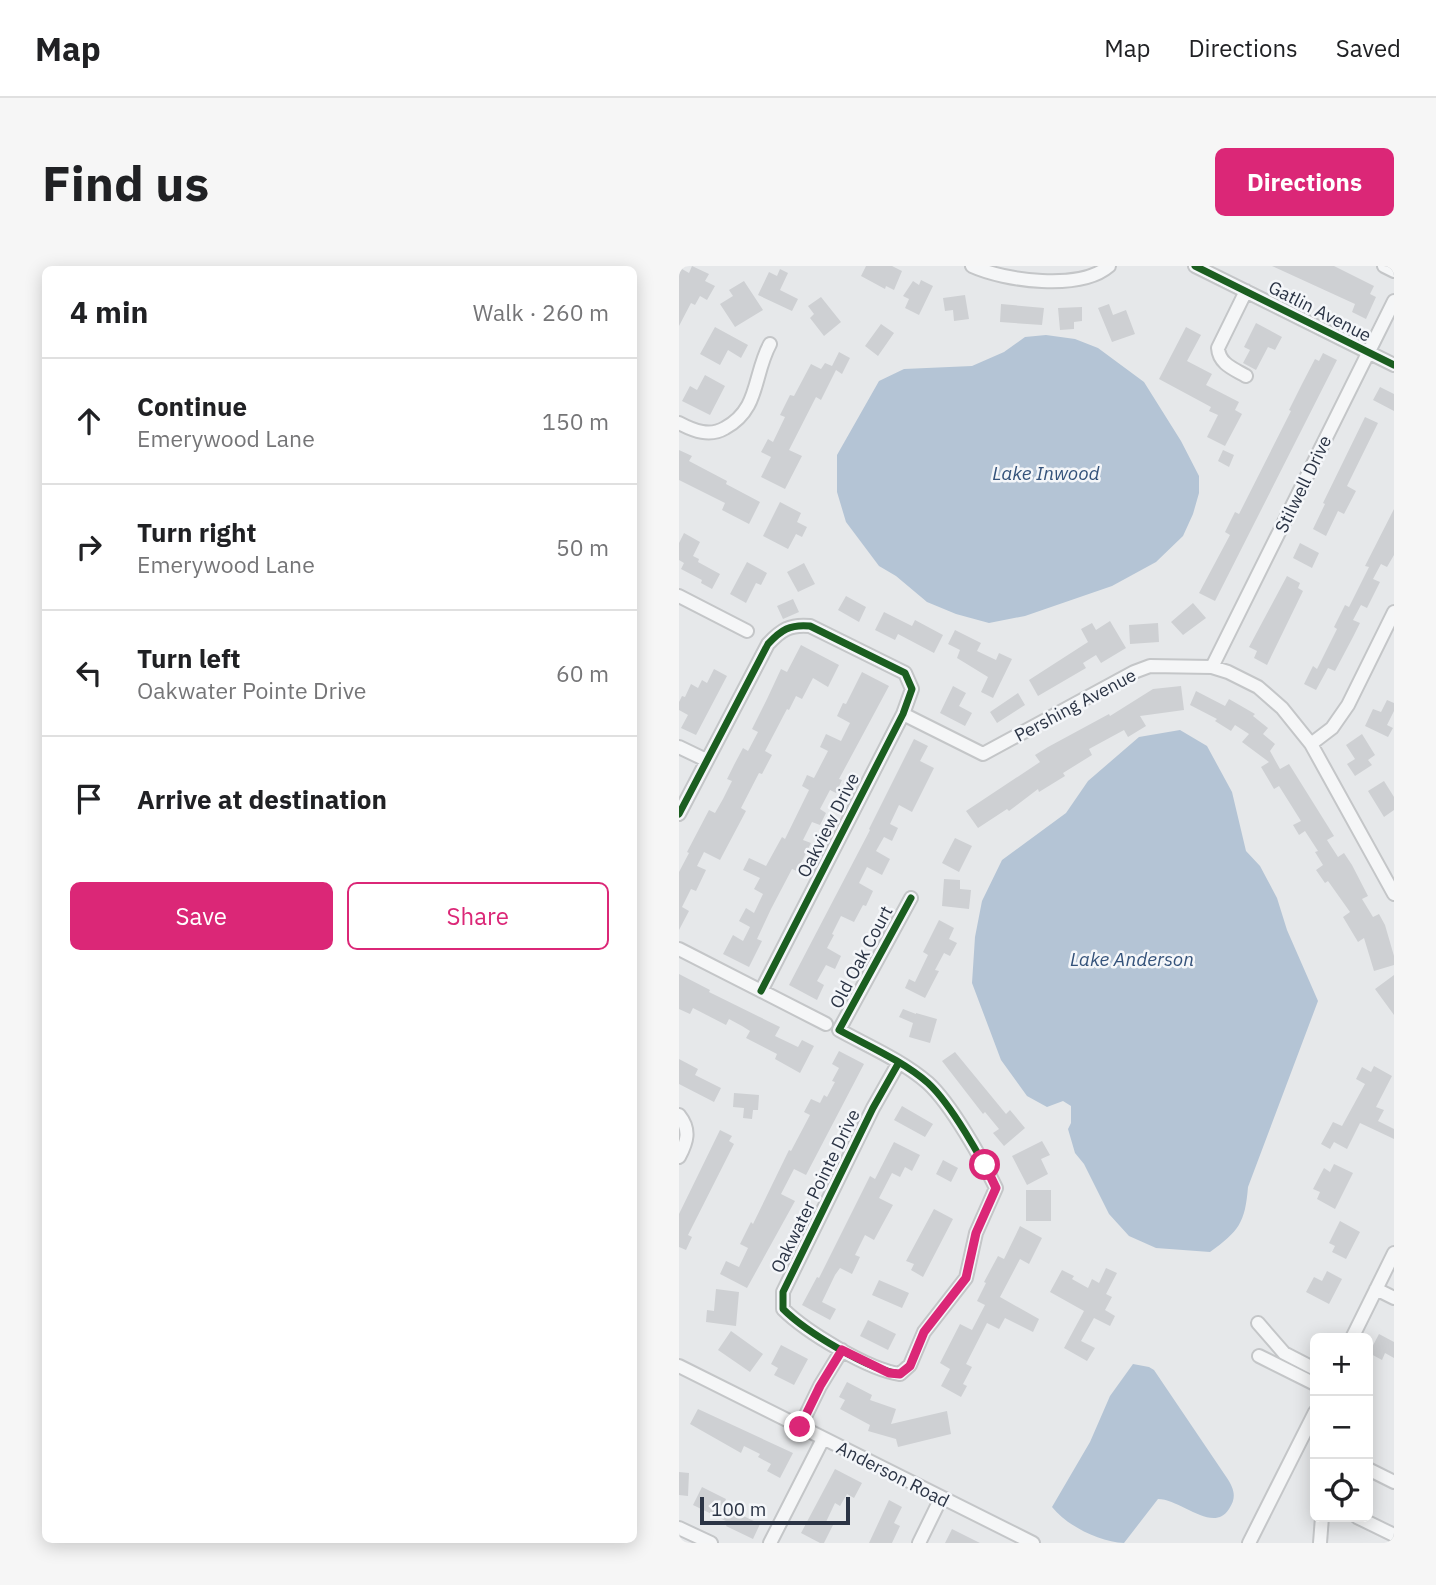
<!DOCTYPE html>
<meta charset="utf-8">
<style>
body{margin:0;font-family:"IBM Plex Sans",sans-serif;background:#f6f6f6;color:#202124}
.controls{position:absolute;right:21px;bottom:21px;display:grid;overflow:hidden;border-radius:10px;box-shadow:0 4px 18px #0003}
.controls button{width:63px;height:63px;display:grid;place-items:center;padding:0;border:0;border-bottom:2px solid #e0e0e0;background:#fff;color:#202124;font:35px sans-serif}
.scale{position:absolute;left:21px;bottom:18px;width:150px;box-sizing:border-box;padding-left:7px;border:4px solid #2b3445;border-top:0;font-size:19px;line-height:24px;white-space:nowrap;color:#2b3445;-webkit-text-stroke:5px #f4f6f9;paint-order:stroke}
.stop{position:absolute;width:21px;height:21px;margin:-16px;border:5px solid #db2777;border-radius:50%;background:#fff}
.stop.end{background:#db2777;border-color:#fff;box-shadow:0 2px 7px #0008}
.list{margin:0;padding:0;list-style:none}
h2{display:flex;justify-content:space-between;align-items:center;height:91px;margin:0;padding:0 28px;font-size:30px}
h2 small{font-size:23px;font-weight:400;color:#757577}
.list li{display:grid;grid-template-columns:46px 1fr auto;gap:21px;align-items:center;box-sizing:border-box;height:126px;padding:0 28px;border-top:2px solid #e0e0e0}
.list b{display:block;font-size:26px;white-space:nowrap}
.list p{margin:0;font-size:23px;white-space:nowrap;color:#757577}
.list em{font-size:23px;font-style:normal;color:#757577}
.actions{display:flex;gap:14px;padding:21px 28px}
.actions a{flex:1;padding:16px 0;border:2px solid #db2777;border-radius:10px;text-align:center;font-size:24px;color:#db2777}
.actions .main{background:#db2777;color:#fff}
.icon{flex:none;width:38px;height:38px;fill:none;stroke:currentColor;stroke-width:2;stroke-linecap:round;stroke-linejoin:round}
.map{position:relative;flex:none;width:715px;height:1277px;overflow:hidden;border-radius:10px}
header{display:flex;align-items:center;gap:42px;box-sizing:border-box;height:98px;padding:0 35px;background:#fff;border-bottom:2px solid #e0e0e0}
header strong{font-size:33px}
nav{display:flex;gap:38px;margin-inline-start:auto;font-size:24px}
.intro{display:flex;align-items:center;justify-content:space-between;box-sizing:border-box;height:168px;padding:0 42px}
h1{margin:0;font-size:49px}
.button{padding:18px 32px;border-radius:10px;background:#db2777;color:#fff;font-size:24px;font-weight:700}
main{display:flex;gap:42px;padding:0 42px}
aside{flex:1;background:#fff;border-radius:10px;box-shadow:0 4px 18px #0003}
.map>svg:first-child{display:block}
.water{fill:#b4c4d5}
.building{fill:#ced0d3}
.lines{fill:none;stroke-linecap:round;stroke-linejoin:round}
.minor-casing{stroke:#c4c6c8;stroke-width:16}
.minor{stroke:#f5f6f7;stroke-width:12}
.cycleway-casing{stroke:#f4f6f9;stroke-width:11}
.cycleway{stroke:#1b5e20;stroke-width:7}
.route{stroke:#db2777;stroke-width:9}
.labels{text-anchor:middle;dominant-baseline:central;stroke-width:5;stroke-linejoin:round;paint-order:stroke}
.street-label{font-size:18px;fill:#2b3445;stroke:#f4f6f9}
.water-label{font-size:19px;font-style:italic;fill:#34527a;stroke:#f4f6f9}
</style>
<header>
<strong>Map</strong>
<nav><a>Map</a><a>Directions</a><a>Saved</a></nav>
</header>
<div class="intro"><h1>Find us</h1><a class="button">Directions</a></div>
<main>
<aside>
<h2>4 min<small>Walk · 260 m</small></h2>
<ul class="list">
<li><svg class="icon" aria-label="ahead" viewBox="0 0 24 24"><path d="M12 20V5M6 11l6-6 6 6"/></svg><div><b>Continue</b><p>Emerywood Lane</p></div><em>150 m</em></li>
<li><svg class="icon" aria-label="right" viewBox="0 0 24 24"><path d="M7 20v-9h11M14 6l5 5-5 5"/></svg><div><b>Turn right</b><p>Emerywood Lane</p></div><em>50 m</em></li>
<li><svg class="icon" aria-label="left" viewBox="0 0 24 24"><path d="M17 20v-9H6M10 6l-5 5 5 5"/></svg><div><b>Turn left</b><p>Oakwater Pointe Drive</p></div><em>60 m</em></li>
<li><svg class="icon" aria-label="arrive" viewBox="0 0 24 24"><path d="M6 21V4h12l-3 4 3 4H6"/></svg><div><b>Arrive at destination</b></div></li>
</ul>
<div class="actions"><a class="main">Save</a><a>Share</a></div>
</aside>
<div class="map">
<svg width="715" height="1277" viewBox="0 0 715 1277">
<rect width="100%" height="100%" fill="#e6e8ea"/>
<path class="water" d="M367,69L396,73L419,82L465,116L502,175L520,210V227L514,248L504,270L477,296L433,320L346,350L310,357L277,348L248,336L217,310L200,300L167,256L158,226V189L200,115L225,103L293,100L325,86L346,71Z
M501,464L528,480L553,526L567,585L581,600L598,632L608,664L639,735L569,921C566,957 560,965 531,986L477,982L450,970L430,948L405,898L396,887L389,863L392,857V840L384,835L368,841L348,830L322,794L293,717L296,671L303,635L323,594L387,547L409,515L460,471Z
M454,1098L470,1101L475,1104L548,1212C555,1223 558,1231 550,1243C534,1268 502,1233 479,1233L445,1277C421,1276 388,1260 373,1241L411,1176L431,1130Z"/>
<path class="building" d="M13,0L30,8L26,15L36,20L28,34L21,30L16,39L12,37L0,60V8L3,3L10,7Z
M187,0H213L223,5L215,24L207,20L206,23L182,10Z
M593,0H655L695,20L691,28L697,31L687,53L673,46L676,38Z
M101,3L109,7L101,24L119,33L113,45L79,29L90,6L98,10Z
M242,14L254,20L240,49L226,42L230,33L224,30L234,15L240,19Z
M65,15L84,44L56,61L41,38L54,30L50,24Z
M286,29L290,53L275,55L274,44L266,45L264,32Z
M142,31L162,56L145,70L131,52L135,48L129,40Z
M322,38L365,42L363,59L321,56Z
M430,38L434,49L447,44L456,68L433,76L419,42Z
M403,41V55L395,56V63L381,64L379,42Z
M577,57L603,71L596,84L589,81L577,104L564,97L571,84L565,81Z
M202,58L215,67L199,90L186,80Z
M36,61L69,79L62,92L49,84L41,99L21,88Z
M507,61L522,69L508,95L533,108L527,119L560,136L556,144L563,148L546,180L528,171L539,149L530,145L532,141L480,113Z
M160,86L171,92L163,108L157,104L142,134L137,131L110,184L123,190L106,223L82,211L92,191L82,186L89,173L94,176L106,151L101,149L111,129L115,130L132,98L142,103L146,97L153,100Z
M644,87L658,94L536,335L520,327L551,269L546,266L556,246L560,248L612,145L610,144L623,118L636,93L640,95Z
M26,109L46,120L31,149L3,135L11,120L18,124Z
M701,121L715,128V145L694,134Z
M686,151L699,157L668,220L677,225L665,248L659,245L647,270L634,263L646,238L644,237Z
M0,184L13,190L10,195L48,215L47,218L81,236L70,258L43,244L46,237L0,214Z
M544,184L555,189L550,201L539,195Z
M101,236L122,247L118,256L128,261L123,271L117,268L109,283L84,270Z
M715,243V289L708,301L702,298L694,313L701,316L688,342L682,339L674,354L681,357L674,371L656,405L649,402L637,424L625,418L634,400L638,403L658,363L655,361L666,339L670,341L690,301L686,300Z
M5,267L21,276L14,290L20,293L19,296L41,308L33,323L22,317L23,314L2,303L5,297L0,294V277Z
M621,277L640,287L633,302L614,292Z
M68,296L88,307L82,319L77,317L67,337L51,328Z
M125,297L136,318L119,326L108,306Z
M608,310L621,317L619,322L624,325L588,399L575,392L578,385L570,381Z
M167,330L187,341L180,356L159,344Z
M114,333L120,346L104,353L98,340Z
M514,337L527,352L504,369L492,356Z
M205,346L233,360L236,354L264,369L255,387L219,368L216,374L196,364Z
M431,355L447,382L422,397L417,389L404,397L407,402L359,430L350,414L409,376L402,363L413,357L417,364Z
M479,357L480,376L451,378L450,359Z
M276,364L302,377L298,385L317,394L320,387L333,393L314,432L302,426L309,411L278,392L281,384L269,378Z
M122,379L160,399L149,421L134,412L123,433L117,430L110,444L108,443L86,485L93,489L83,508L80,507L62,542L67,545L41,594L25,586L18,600L27,604L17,625L12,623L3,641L10,645L0,664V606L10,587L8,586L30,544L36,547L44,533L53,515L48,513L55,499L64,482L69,485L79,466L73,463L88,433L102,403L108,406Z
M35,403L48,410L17,469L2,462L9,449L0,444V436L3,430L6,431L12,418L19,422L23,414L28,417Z
M183,406L210,420L160,513L163,514L157,527L151,524L141,543L147,547L141,559L133,556L124,574L132,577L118,605L113,603L92,643L78,673L83,675L70,701L44,688L54,669L64,675L71,661L60,655L67,642L75,647L84,628L75,623L81,612L64,604L70,592L87,600L103,571L106,573L130,524L123,520L128,509L135,512L149,485L141,481L147,468L162,475L171,457L158,450L164,437L167,438Z
M274,420L287,427L280,440L293,447L286,460L261,447Z
M502,420L505,444L461,450L467,460L449,471L445,464L410,483L413,489L384,507L386,510L360,526L359,523L330,545L328,543L299,562L287,545L361,496L356,489L369,481L430,448L431,450L474,423Z
M517,425L546,440L550,433L576,448L574,450L589,462L584,468L596,478L591,485L601,503L610,498L655,570L648,574L659,591L665,587L673,599L689,630L683,633L694,651L700,648L706,659L715,690V699L695,705L685,672L679,676L664,651L671,646L649,615L646,617L637,604L644,599L636,586L639,585L626,565L620,569L614,559L622,555L600,520L595,523L582,501L590,496L563,476L570,468L556,459L552,465L536,455L538,453L511,439Z
M339,427L346,439L318,457L311,446Z
M708,434L715,437V445L708,459L714,462L709,471L686,460L694,443L702,446Z
M683,468L696,489L689,494L693,499L676,510L668,498L676,493L667,479Z
M235,473L249,480L241,495L255,502L233,546L220,539L211,558L219,562L213,575L205,571L197,585L211,593L203,609L188,601L180,617L194,625L187,640L184,639L175,656L162,650L153,668L155,669L148,682L162,690L156,703L147,699L138,715L145,719L138,734L110,719L191,564L190,563Z
M705,515L715,531V544L705,551L689,525Z
M276,572L293,580L280,606L263,597Z
M265,613L281,614V623L292,624L290,643L263,640Z
M260,654L275,662L270,673L278,677L271,690L265,687L256,704L260,705L246,732L226,722L230,713L236,716L249,689L244,686Z
M0,708L31,724L30,726L101,761L96,770L119,781L123,774L135,780L121,807L96,793L98,788L67,772L71,765L63,760L50,753L47,759L14,742L11,748L0,743Z
M715,709V749L696,723Z
M224,743L237,748V747L258,753L251,777L230,771L234,757L220,751Z
M160,785L185,798L127,909L115,903L102,928L116,935L68,1022L41,1008L47,995L60,1001L69,982L61,978L72,956L74,958L110,884L112,885L131,849L125,846L132,833L141,837L145,829L148,831L156,816L153,815L160,802L153,798Z
M276,786L327,848L331,844L346,862L325,880L314,867L320,863L306,846L304,848L263,795Z
M0,793L19,803L16,809L42,822L35,836L0,818Z
M695,800L713,810L697,841L705,844L699,855L715,863V873L681,857L668,883L655,876L651,883L642,878L654,856L663,860L686,818L677,813L683,801L692,806Z
M55,827L80,829L79,844H74L73,853L64,852L65,842L54,841Z
M223,840L254,858L246,871L215,854Z
M41,864L53,870L50,875L55,878L9,969L13,971L7,984L0,981V948Z
M363,875L371,889L362,893L369,908L348,919L333,890Z
M215,876L241,889L233,905L226,901L221,911L213,907L200,932L214,939L195,974L186,969L176,989L181,991L173,1008L161,1002L156,1009L143,1036L157,1043L151,1054L123,1039L138,1011L140,1012L191,910L196,913Z
M264,894L279,902L272,916L257,908Z
M655,898L674,907L656,943L638,933L641,926L634,923L645,902L651,906Z
M347,924H372V955H347Z
M255,943L274,953L244,1011L232,1004L235,998L227,995Z
M661,955L681,966L667,993L653,986L656,980L650,977Z
M341,960L363,972L350,998L341,993L321,1031L360,1053L354,1066L326,1052L320,1063L308,1057L287,1098L293,1101L284,1118L288,1120L282,1131L262,1120L271,1103L261,1097L281,1058L293,1064L306,1039L298,1035L307,1017L305,1016L319,990L325,993Z
M427,1002L438,1007L427,1028L433,1031L426,1044L436,1050L431,1060L415,1052L402,1075L416,1082L408,1095L385,1082L405,1045L371,1026L383,1004L395,1010L393,1013L409,1022L413,1013L420,1017Z
M648,1005L663,1013L650,1038L627,1026L635,1011L643,1015Z
M200,1014L230,1027L223,1042L193,1029Z
M37,1023L60,1026L57,1060L27,1056L28,1044L35,1045Z
M189,1054L217,1068L209,1084L181,1070Z
M52,1065L84,1088L71,1106L39,1084Z
M700,1068L715,1076V1092L706,1087L703,1094L690,1087Z
M102,1079L129,1093L115,1119L95,1109L99,1102L92,1098Z
M168,1116L193,1129L191,1134L217,1143L212,1158L268,1145L272,1168L219,1181L217,1173L189,1165L191,1159L161,1143L166,1134L160,1131Z
M19,1143L114,1187L101,1212L88,1205L92,1198L79,1191L81,1188L65,1180L62,1187L11,1158Z
M156,1203L183,1217L175,1232L168,1228L161,1240L156,1237L147,1256L154,1259L145,1277H141L122,1267Z
M0,1206L10,1207L9,1230L0,1229Z
M23,1221L47,1233L44,1240L81,1258L74,1273L47,1260L49,1256L14,1239Z
M210,1234L223,1241L215,1257L221,1260L213,1277H190Z
M273,1263L301,1277H266Z"/>
<g class="lines">
<g class="minor-casing">
<path id="minor" d="M293,0C326,15 401,25 430,0
M516,0L715,99
M705,0L715,5
M567,110C555,103 540,98 539,82L567,25
M0,157C15,165 31,171 46,162C81,143 74,109 91,78
M0,330L68,365
M533,401L715,35
M224,448L304,488L455,406L471,400L533,401L549,406L579,421L603,442L632,478L715,628
M632,478L653,462L669,439L715,346
M0,481L27,494
M0,548L89,378C102,364 111,358 131,360L226,407L233,423L224,448L82,725
M0,683L147,758
M219,798L194,842L104,1026V1043C127,1066 190,1104 221,1108L231,1099L245,1066L287,1012L297,967L317,922C303,893 272,838 249,817C224,795 189,780 160,764L232,632
M0,849C12,864 8,876 0,891
M697,1023L715,1032
M579,1057L605,1087L636,1103
M673,1072L715,987
M580,1090L636,1118
M0,1100L354,1277
M121,1161L141,1120L163,1084
M689,1203L715,1216
M678,1251L715,1269
M0,1262L32,1277
M91,1277L144,1173
M240,1277L262,1232
M570,1277L636,1146
M641,1277L643,1251"/>
</g>
<use href="#minor" class="minor"/>
<g class="cycleway-casing">
<path id="cycleway" d="M516,0L715,99
M0,548L89,378C102,364 111,358 131,360L226,407L233,423L224,448L82,725
M219,798L194,842L104,1026V1043C127,1066 190,1104 221,1108L231,1099L245,1066L287,1012L297,967L317,922C303,893 272,838 249,817C224,795 189,780 160,764L232,632"/>
</g>
<use href="#cycleway" class="cycleway"/>
</g>
<g class="lines">
<path class="route" d="M121,1161L141,1120L163,1084L210,1107L221,1108L231,1100L245,1066L287,1012L297,967L317,922L306,899"/>
</g>
<g class="labels">
<g class="street-label">
<text transform="translate(641 45) rotate(27)">Gatlin Avenue</text>
<text transform="translate(624 218) rotate(-64)">Stilwell Drive</text>
<text transform="translate(396 439) rotate(-28)">Pershing Avenue</text>
<text transform="translate(149 559) rotate(-63)">Oakview Drive</text>
<text transform="translate(182 691) rotate(-62)">Old Oak Court</text>
<text transform="translate(136 925) rotate(-64)">Oakwater Pointe Drive</text>
<text transform="translate(214 1208) rotate(27)">Anderson Road</text>
</g>
<g class="water-label">
<text x="367" y="207">Lake Inwood</text>
<text x="453" y="693">Lake Anderson</text>
</g>
</g>
</svg>
<div class="controls">
<button>+</button>
<button>−</button>
<button><svg class="icon" aria-label="locate" viewBox="0 0 24 24"><circle cx="12" cy="12" r="6"/><path d="M12 2v4M12 18v4M2 12h4M18 12h4"/></svg></button>
</div>
<div class="scale">100 m</div>
<div class="stop" style="left:306px;top:899px"></div>
<div class="stop end" style="left:121px;top:1161px"></div>
</div>
</main>
